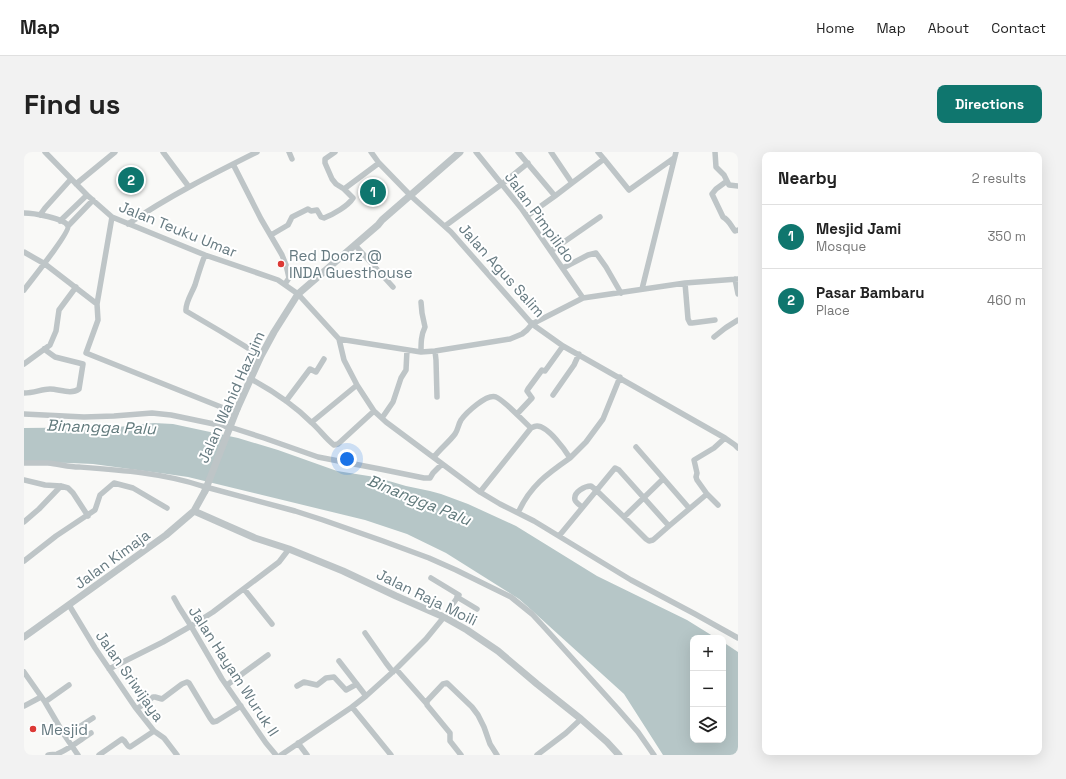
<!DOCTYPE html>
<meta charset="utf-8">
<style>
body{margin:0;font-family:"Space Grotesk",sans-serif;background:#f2f2f2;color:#222}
.controls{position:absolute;right:12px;bottom:12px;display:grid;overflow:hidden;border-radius:8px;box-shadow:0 4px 16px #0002}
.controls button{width:36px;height:36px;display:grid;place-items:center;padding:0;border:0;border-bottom:1px solid #e0e0e0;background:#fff;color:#222;font:20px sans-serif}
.you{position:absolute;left:323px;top:307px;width:14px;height:14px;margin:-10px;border:3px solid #fff;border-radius:50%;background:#1a73e8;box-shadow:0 0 0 6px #1a73e833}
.badge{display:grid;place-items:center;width:26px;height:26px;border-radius:50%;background:#0f766e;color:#fff;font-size:13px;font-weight:700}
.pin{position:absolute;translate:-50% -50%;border:2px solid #fff;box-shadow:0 1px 4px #0006}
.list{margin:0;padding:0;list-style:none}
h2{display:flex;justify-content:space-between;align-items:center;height:52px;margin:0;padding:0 16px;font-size:17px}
h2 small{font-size:13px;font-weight:400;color:#767676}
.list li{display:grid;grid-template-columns:26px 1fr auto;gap:12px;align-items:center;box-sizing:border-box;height:64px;padding:0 16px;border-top:1px solid #e0e0e0}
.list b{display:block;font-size:15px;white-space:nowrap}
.list p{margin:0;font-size:13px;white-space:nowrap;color:#767676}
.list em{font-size:13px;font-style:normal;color:#767676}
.icon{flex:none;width:22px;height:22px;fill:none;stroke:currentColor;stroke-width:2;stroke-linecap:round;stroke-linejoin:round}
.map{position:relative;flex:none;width:714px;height:603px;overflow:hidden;border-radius:8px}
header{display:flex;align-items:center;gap:24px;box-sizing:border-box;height:56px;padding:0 20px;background:#fff;border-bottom:1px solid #e0e0e0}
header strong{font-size:19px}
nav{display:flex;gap:22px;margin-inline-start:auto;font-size:14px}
.intro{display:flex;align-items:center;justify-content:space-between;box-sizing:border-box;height:96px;padding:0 24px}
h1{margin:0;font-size:28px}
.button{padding:10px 18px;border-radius:8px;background:#0f766e;color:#fff;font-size:14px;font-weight:700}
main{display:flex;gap:24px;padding:0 24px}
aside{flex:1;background:#fff;border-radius:8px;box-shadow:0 4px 16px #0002}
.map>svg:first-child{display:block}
.water{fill:#b6c6c7}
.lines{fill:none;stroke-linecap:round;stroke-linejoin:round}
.minor{stroke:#bec5c7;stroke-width:5.5}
.tertiary{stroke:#bec5c7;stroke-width:7}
.tertiary-bridge{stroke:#bec5c7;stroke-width:7}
.poi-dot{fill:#dc3935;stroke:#fff;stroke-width:1.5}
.labels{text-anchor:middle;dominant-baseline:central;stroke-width:4;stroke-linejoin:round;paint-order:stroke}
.street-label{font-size:15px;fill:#667a81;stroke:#fff}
.poi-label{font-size:15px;fill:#667a81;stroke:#fff;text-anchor:start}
.water-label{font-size:16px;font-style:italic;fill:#60797b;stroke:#fff}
</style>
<header>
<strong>Map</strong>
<nav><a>Home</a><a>Map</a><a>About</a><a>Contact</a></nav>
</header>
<div class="intro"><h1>Find us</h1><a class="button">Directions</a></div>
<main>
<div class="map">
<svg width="714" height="603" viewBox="0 0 714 603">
<rect width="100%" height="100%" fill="#f9f9f7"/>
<path class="water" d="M130,271L149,272L214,286L254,298L313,319L351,325L382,334L406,339L417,342L444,352L492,374L573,424L663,468L692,486H669V588H699V490L714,500V603H639L600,542L503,454L495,447L422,401L383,382L341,368L164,325L143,322L69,312L46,311L0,310V276L94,275Z"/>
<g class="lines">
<path class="minor" d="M21,0L63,43L88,65L181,103L254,128L274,142L315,187L397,200L411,199L486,187L498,182L503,178L508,172L559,146L661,131L714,127
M139,0L165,35
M265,0L268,7
M311,0L301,7V11L308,27L312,32L320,37
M347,0L355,11L387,44L427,80L508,172L539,194L701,286L711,293L714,296
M452,0L497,56L559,146
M494,0L531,44L503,64
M527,0L548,31L580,7L574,0
M691,0L692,15L700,23L703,29L692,37L688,42L699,65C705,68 707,74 711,79L714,78
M580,7L605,38L650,6
M209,12L237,67L258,103L262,113L265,126L261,132
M703,29L705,33L714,34
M52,32L91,0
M531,44L548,31
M0,61C8,61 41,66 44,74C46,80 6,130 0,138
M16,63L21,56L47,27
M36,69L63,43
M104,72C145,44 189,22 233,0
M44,74L69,48
M421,74L478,32L504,11
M247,83L264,73L268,65L284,57L287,59L293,58L297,65L300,66C310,62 324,54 329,46L320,37L355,11
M331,93L369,135
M527,99L576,65
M0,100L21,112L73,152L74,168L62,201L212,261
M181,103C177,113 174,123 171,133C168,141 161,151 162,159L196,179L237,204
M539,116L564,103L572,101L582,115L597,141
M711,127L714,142
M661,131L664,167L666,171H668L691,168
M618,137L652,0
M397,150L398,161L401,175C397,183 397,191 397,200
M73,152L88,65
M690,185C698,178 705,173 714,168
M315,187L320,208L333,233L350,259L362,270L456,340L476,352L510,369L607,428L671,462L714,486
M411,199L412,208L413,245
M0,212L26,193L32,179L35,158L52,135
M227,227C249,239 270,253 288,271C296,278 302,287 310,293L314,292L350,259
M0,241C10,241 18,237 26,237C35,237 47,243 55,237L59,212L31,205L20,197
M529,243L550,213L555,202
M262,249L286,217L292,220L300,207
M0,262L60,265L90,264L128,261L147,263L209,276L240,286L294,305L356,317L400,326H406L409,321L418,312
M493,262L508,246L503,239L504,237L518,218L521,219L539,194
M358,266L369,250L377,226L382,218L383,198
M288,270L333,233
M612,295L665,356
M410,305C416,297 425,290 431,282C434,278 434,273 437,268C442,261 463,241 472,245C480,248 499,269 507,276C509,275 511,274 513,274C524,274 541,298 546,306L562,290L579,267L596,225
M0,311C8,311 16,311 24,311C35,312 45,315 55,315C96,318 139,321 178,334L271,359L299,368L359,389L405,406L432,418L487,445L508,462L520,475L594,557L614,580L630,603
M639,327L600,365L622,387L625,389L629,388L645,374
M0,328L21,333L37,334L44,336L49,341L64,364
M456,340L507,276
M694,353L683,342L673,328L672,325L673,321L670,308L690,296L701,286
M558,355C556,353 552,351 551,348C549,340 561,334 567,334L572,338L600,365
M494,361C506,334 523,322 546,306
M0,370L15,357L37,334
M535,384L591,316L595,318L645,374L683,342
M0,409L32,384L71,358L76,343L90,331L109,336L143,356
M220,437L248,472
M433,445L453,457
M150,446L155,455L167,474L198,527L242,591L252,603
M45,453L71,496L111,555L130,579L140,586L153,603
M341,481L362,511L369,520
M315,509L342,544
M85,517L139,490L167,474L189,460L255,410L265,397
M372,517L402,551
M0,520L21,550L41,584L54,603
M203,533L244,503
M273,534L280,530L293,533L302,526L310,525L322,538L333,532
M21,550L45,533
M0,554L17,545
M328,555L367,603
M113,557L129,545H131L138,547L158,532L163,530L165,531L186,566L189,570L193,569L217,554
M41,584L69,566
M274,591L283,603
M24,603C27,602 30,603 33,602C45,597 56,588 67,581
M75,603L98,587C102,589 103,595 106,595L130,579
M257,603L328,555L342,544L372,517L402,487L420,465L435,443L407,426
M437,603L426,589V581L403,553V549L419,532L423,531L448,555L454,563L460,575L466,592L473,603
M513,603L542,581L557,567"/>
<path class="tertiary" d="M213,257L237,204L250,180L274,142L354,73L358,68L436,0
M170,359L231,386L265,397L319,419L372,444L420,465L443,478L474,499L513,532L557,567L583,590L595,603
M0,485L142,383L170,359L181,339"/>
<path class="tertiary-bridge" d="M181,339L213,257"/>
</g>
<g class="poi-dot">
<circle cx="257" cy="112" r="4"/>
<circle cx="9" cy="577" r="4"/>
</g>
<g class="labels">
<g class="street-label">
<text transform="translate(516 65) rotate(54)">Jalan Pimpilido</text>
<text transform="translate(154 77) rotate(22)">Jalan Teuku Umar</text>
<text transform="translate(478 118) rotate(48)">Jalan Agus Salim</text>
<text transform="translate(207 245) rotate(-66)">Jalan Wahid Hazyim</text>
<text transform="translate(88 407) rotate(-36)">Jalan Kimaja</text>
<text transform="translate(403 445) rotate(26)">Jalan Raja Moili</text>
<text transform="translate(210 519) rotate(57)">Jalan Hayam Wuruk II</text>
<text transform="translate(106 524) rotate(55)">Jalan Sriwijaya</text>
</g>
<g class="poi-label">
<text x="265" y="103">Red Doorz @<tspan x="265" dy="17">INDA Guesthouse</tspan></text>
<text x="17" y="577">Mesjid</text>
</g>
<g class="water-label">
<text transform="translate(77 275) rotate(2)">Binangga Palu</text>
<text transform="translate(395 348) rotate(22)">Binangga Palu</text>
</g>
</g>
</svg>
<div class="controls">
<button>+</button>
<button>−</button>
<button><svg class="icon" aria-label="layers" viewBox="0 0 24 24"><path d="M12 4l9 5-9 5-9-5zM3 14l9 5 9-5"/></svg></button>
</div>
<div class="you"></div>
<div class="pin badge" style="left:349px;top:40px">1</div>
<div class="pin badge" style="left:107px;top:28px">2</div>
</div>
<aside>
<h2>Nearby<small>2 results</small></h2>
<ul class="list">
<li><span class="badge">1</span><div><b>Mesjid Jami</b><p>Mosque</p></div><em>350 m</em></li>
<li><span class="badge">2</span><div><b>Pasar Bambaru</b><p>Place</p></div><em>460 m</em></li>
</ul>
</aside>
</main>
